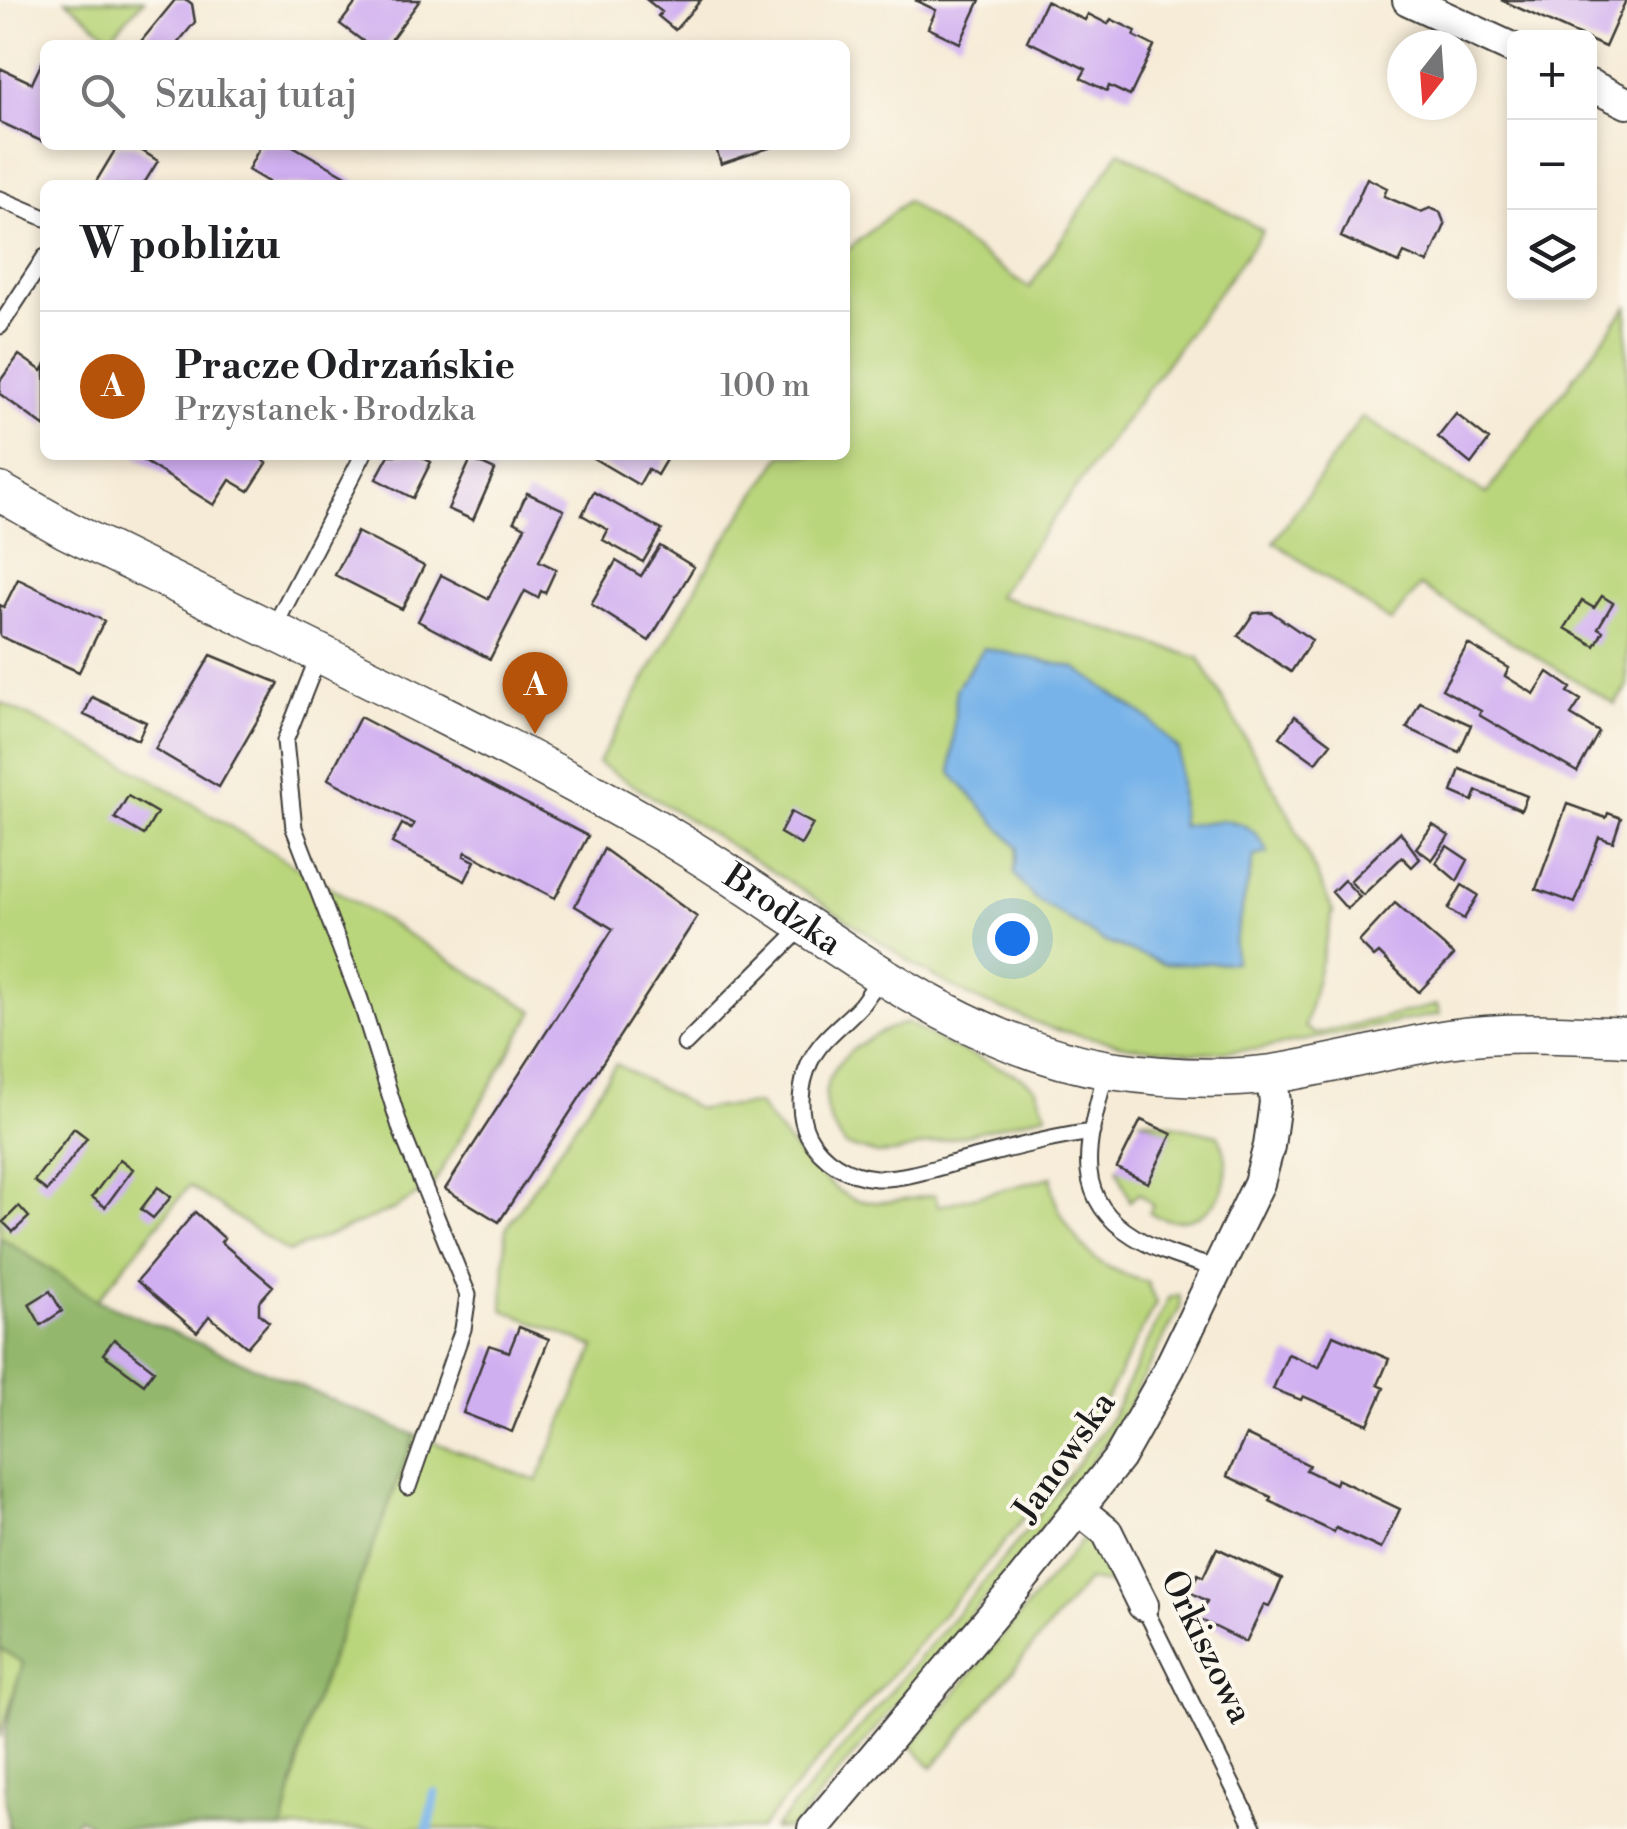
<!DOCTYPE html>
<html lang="pl">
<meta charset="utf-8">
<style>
body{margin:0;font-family:"Libre Bodoni",serif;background:#f2f2f2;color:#202124}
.controls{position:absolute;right:30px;top:30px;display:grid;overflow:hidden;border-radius:15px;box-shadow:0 5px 15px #0003}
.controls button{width:90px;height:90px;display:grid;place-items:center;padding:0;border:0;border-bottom:2px solid #e0e0e0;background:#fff;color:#202124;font:50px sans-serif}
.compass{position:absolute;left:1387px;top:30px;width:90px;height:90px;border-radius:50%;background:#fff;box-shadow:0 5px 15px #0003;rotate:197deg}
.you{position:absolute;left:1012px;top:938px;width:35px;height:35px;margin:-25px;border:8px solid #fff;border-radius:50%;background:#1a73e8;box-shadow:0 0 0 15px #1a73e833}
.badge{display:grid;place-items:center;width:65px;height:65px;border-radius:50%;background:#b45309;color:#fff;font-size:32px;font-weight:700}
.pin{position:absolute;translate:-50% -82px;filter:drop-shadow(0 2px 5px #0008)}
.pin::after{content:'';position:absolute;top:52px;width:35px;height:30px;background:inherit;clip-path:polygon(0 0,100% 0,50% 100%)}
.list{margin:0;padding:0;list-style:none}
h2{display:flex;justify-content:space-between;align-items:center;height:130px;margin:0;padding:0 40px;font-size:42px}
h2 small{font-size:32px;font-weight:400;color:#757577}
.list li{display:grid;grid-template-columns:65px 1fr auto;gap:30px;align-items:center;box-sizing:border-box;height:150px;padding:0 40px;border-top:2px solid #e0e0e0}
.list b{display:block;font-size:38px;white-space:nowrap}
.list p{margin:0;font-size:32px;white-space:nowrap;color:#757577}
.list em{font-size:32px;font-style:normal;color:#757577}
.icon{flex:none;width:55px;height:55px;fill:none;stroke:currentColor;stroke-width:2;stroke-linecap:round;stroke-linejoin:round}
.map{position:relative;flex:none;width:1627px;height:1829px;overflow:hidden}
.search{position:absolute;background:#fff;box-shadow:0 5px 15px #0003;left:40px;top:40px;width:810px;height:110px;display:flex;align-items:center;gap:25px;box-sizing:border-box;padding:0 35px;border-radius:15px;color:#757577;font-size:38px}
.panel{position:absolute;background:#fff;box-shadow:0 5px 15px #0003;left:40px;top:180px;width:810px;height:280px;border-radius:15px}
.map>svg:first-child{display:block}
.green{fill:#bad67c;stroke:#6b794c;stroke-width:2.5;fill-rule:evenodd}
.forest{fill:#93b76c;stroke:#586a44;stroke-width:2.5}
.water{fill:#77b3e9;stroke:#4a6882;stroke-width:2.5}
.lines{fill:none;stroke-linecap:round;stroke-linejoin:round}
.stream{stroke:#77b3e9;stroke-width:11}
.building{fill:#d0aff1}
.service-casing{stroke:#3d3b38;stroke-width:19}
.minor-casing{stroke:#3d3b38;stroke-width:34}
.tertiary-casing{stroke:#3d3b38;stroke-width:41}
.service{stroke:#fff;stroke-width:15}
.minor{stroke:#fff;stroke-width:30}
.tertiary{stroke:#fff;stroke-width:38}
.labels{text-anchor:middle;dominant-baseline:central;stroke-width:8;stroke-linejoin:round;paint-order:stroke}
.street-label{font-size:35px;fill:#1c1c1c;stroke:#fbf7ec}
</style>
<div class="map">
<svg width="1627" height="1829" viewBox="0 0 1627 1829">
<rect width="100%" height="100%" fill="#fbf7ec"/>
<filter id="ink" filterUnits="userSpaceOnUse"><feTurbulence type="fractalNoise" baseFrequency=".01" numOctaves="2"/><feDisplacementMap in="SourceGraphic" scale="20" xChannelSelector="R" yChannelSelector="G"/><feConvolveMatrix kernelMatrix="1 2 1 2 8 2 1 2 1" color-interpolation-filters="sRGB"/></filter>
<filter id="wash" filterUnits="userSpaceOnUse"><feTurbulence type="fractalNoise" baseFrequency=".0048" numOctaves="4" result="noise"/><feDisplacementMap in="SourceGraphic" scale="40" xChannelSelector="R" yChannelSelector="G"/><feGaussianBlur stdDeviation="2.25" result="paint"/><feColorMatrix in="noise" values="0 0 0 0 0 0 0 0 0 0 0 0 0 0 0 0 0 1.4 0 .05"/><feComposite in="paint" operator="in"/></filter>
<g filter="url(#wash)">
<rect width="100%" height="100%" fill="#f6ebd6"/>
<path class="green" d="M66,0H144L110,37Z
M1120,151L1263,231L997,596L1199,658L1288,812L1333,911L1305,1027L1315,1034L1437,1005L1440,1014L1260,1049L1196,1053L1128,1046L1053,1029L975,999L921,969L802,890L598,763L713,558L782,455H845V252L906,201L1029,288ZM1076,668L1150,720L1179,750L1181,826L1267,853L1254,856L1234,944L1235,962L1165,964L1105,942L1014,874L1018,848Z
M1627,307V687L1615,704L1420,586L1391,622L1274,542L1362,417L1486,494Z
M0,702L142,773L534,1011L433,1185L395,1209L288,1252L189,1186L97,1300L0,1237Z
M908,1023L939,1041L1022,1077L1035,1087L1047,1114L895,1153L878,1154L846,1146C812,1104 821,1069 865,1041C879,1032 891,1026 908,1023Z
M616,1064L698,1109L758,1104C774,1127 830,1194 857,1200C881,1206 910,1198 935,1195L938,1206L1052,1177C1051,1193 1055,1201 1062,1215C1084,1256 1102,1269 1147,1282L1156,1303L1098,1414L1014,1531L760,1829H283L308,1719L415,1435L537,1481L595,1347L503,1310L506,1229Z
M1146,1119L1218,1135C1245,1186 1204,1240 1149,1213L1153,1205L1139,1193L1130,1201L1117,1168L1171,1134L1141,1120Z
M1179,1295L1181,1306L1117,1427L1032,1542L792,1829H774L1024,1534L1110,1420L1169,1298Z
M1084,1538L1106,1548L1123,1587L1088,1580L932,1768L911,1746Z
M0,1648L23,1663L0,1738Z"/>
<path class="forest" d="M0,1237L97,1300L415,1435L308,1719L283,1829H96L79,1818L70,1829H9C0,1759 2,1730 23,1663L0,1648Z"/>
<path class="water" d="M984,648L1076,668L1150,720L1179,750L1181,826C1219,820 1249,811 1268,853L1254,856L1234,944L1235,962L1165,964L1105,942L1034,898L1014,874L1018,848L951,773L956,689Z"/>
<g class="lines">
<path class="stream" d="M428,1829L435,1794"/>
</g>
<g id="blocks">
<path class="building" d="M175,0H187L192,4L195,22L176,45H138Z
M358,0H420L387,45H368L340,24Z
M647,0H701L675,30L658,16L662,12Z
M915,0H980L960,43L928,28L936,10Z
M1501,0H1626L1605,47Z
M1046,1L1085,20L1088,14L1108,24L1111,19L1136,31L1134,36L1154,46L1130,96L1109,86L1107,91L1081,78L1086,69L1027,41Z
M45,56V133L41,141L0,122V68L32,83Z
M118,145H133L158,161L143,185H94Z
M261,145H291L362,185H266L268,182L248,170Z
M715,145H775V146L721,164Z
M1367,178L1387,188L1384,196L1421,212L1430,208L1440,212L1445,225L1428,263L1404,253L1399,263L1341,237Z
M19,355L42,371L45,366V427L0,394V381Z
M1456,414L1489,440L1471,464L1438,437Z
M134,455H255L267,463L249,491L230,480L214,505Z
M389,455H424L423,458L431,462L413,498L376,479Z
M588,455H663L667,458L657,475L648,469L639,485Z
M471,459L495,470L473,520L448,509Z
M594,492L662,530L643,562L603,540L608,530L582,515Z
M527,493L564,510L539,561L556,569L545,593L541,591L538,598L525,591L490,659L418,621L441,575L488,599L525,527L514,521Z
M357,532L424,566L402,609L335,575Z
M660,546L694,567L649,641L591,604L616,561L641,576Z
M18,579L104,621L79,672L0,636V605L4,607Z
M1602,596L1613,603L1598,628L1603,631L1595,646L1565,628L1582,601L1594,608Z
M1271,612L1312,640L1291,672L1238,636L1254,613Z
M1468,644L1509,668L1505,676L1534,694L1548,672L1571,688L1568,692L1581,700L1571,715L1599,732L1577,772L1479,715L1481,711L1442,689Z
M211,655L279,683L219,787L155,749Z
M92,697L146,722L138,740L84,715Z
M1420,702L1471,725L1459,752L1407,728Z
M1295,716L1331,743L1316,763L1280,737Z
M360,717L588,836L555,898L466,852L464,856L475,861L465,881L392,843L402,824L411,829L414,824L328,779Z
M1460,769L1527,796L1521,810L1477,791L1473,801L1452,792Z
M128,796L157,813L144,835L115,818Z
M1567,804L1606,818L1608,813L1621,818L1613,842L1599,837L1575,903L1536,889Z
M791,812L813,824L801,845L780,833Z
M1433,825L1449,836L1432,860L1416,848Z
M1400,832L1420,859L1412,867L1402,857L1363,895L1350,881Z
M1447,846L1468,860L1457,881L1436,863Z
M604,849L697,917L499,1222L445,1189L613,929L575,906Z
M1344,880L1360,897L1347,909L1332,892Z
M1462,885L1478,895L1464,919L1448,909Z
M1395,903L1454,955L1419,992L1379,953L1374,957L1359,942Z
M1141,1120L1172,1134L1148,1183L1117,1168Z
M74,1128L87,1138L47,1191L34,1181Z
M120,1159L133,1169L105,1207L92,1197Z
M158,1187L171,1197L153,1218L141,1209Z
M19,1206L29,1217L13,1232L3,1222Z
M195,1212L224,1238L221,1242L273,1286L259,1302V1314L269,1322L247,1347L209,1316L197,1332L137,1281Z
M50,1291L62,1311L41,1325L29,1304Z
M519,1327L549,1339L512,1432L463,1413L489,1345L509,1352Z
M1333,1335L1389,1359L1378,1385L1384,1388L1368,1424L1303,1396L1301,1400L1273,1389L1288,1354L1319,1367Z
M114,1339L154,1370L144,1384L103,1354Z
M1246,1435L1309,1465L1306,1470L1335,1484L1337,1479L1400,1509L1381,1549L1336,1528L1334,1532L1302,1517L1270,1501L1271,1497L1227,1476Z
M1217,1548L1282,1579L1269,1607L1264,1605L1246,1642L1199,1619L1207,1601L1190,1592L1198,1574L1203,1577Z"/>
</g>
</g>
<g filter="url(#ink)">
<use href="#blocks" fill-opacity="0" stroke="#3d3b38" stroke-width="2.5"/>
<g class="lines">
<g class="service-casing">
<path id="service" d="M0,199L45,218
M0,326L45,257
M273,629L363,455
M319,655L285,741L294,828L360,999L401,1130L468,1295L463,1329L408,1487
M883,974C875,984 869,995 861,1005C844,1024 821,1038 810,1062C800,1084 797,1113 808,1135C821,1160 848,1176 876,1178C903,1179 932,1169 958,1162C1003,1151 1046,1138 1092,1132
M685,1044L805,925
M1106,1070C1099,1102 1086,1138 1089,1171C1095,1235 1168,1254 1218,1269
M1143,1605L1254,1829"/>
</g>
<g class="minor-casing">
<path id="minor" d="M1408,0L1514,49
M1590,85L1627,103
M1078,1509L1107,1532L1143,1605
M813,1829L1017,1586L1119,1458L1169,1369L1259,1183L1269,1146L1275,1102L1271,1074"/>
</g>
<g class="tertiary-casing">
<g id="tertiary">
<path id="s1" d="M0,492L67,530C263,627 463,719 653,827C801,911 939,1043 1110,1070C1164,1078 1218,1081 1272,1074C1331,1065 1389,1049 1448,1039C1507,1030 1567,1034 1627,1037"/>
</g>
</g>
<use href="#service" class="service"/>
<use href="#minor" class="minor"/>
<use href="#tertiary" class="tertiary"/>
</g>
</g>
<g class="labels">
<g class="street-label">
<text stroke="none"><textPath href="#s1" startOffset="888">Brodzka</textPath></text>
<text transform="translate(1065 1457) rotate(-55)">Janowska</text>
<text transform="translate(1206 1647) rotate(64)">Orkiszowa</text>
</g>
</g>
</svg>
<div class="controls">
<button>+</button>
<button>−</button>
<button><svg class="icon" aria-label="layers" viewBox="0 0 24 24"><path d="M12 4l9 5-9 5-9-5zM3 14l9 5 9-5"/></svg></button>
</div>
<svg class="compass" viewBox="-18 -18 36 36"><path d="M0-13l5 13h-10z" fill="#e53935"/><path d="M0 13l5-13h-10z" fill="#757577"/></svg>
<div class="you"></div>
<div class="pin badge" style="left:535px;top:734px">A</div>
<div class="search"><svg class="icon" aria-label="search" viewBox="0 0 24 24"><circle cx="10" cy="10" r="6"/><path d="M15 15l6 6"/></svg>Szukaj tutaj</div>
<section class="panel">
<h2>W pobliżu<small></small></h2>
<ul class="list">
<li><span class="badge">A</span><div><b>Pracze Odrzańskie</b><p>Przystanek · Brodzka</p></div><em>100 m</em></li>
</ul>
</section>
</div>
